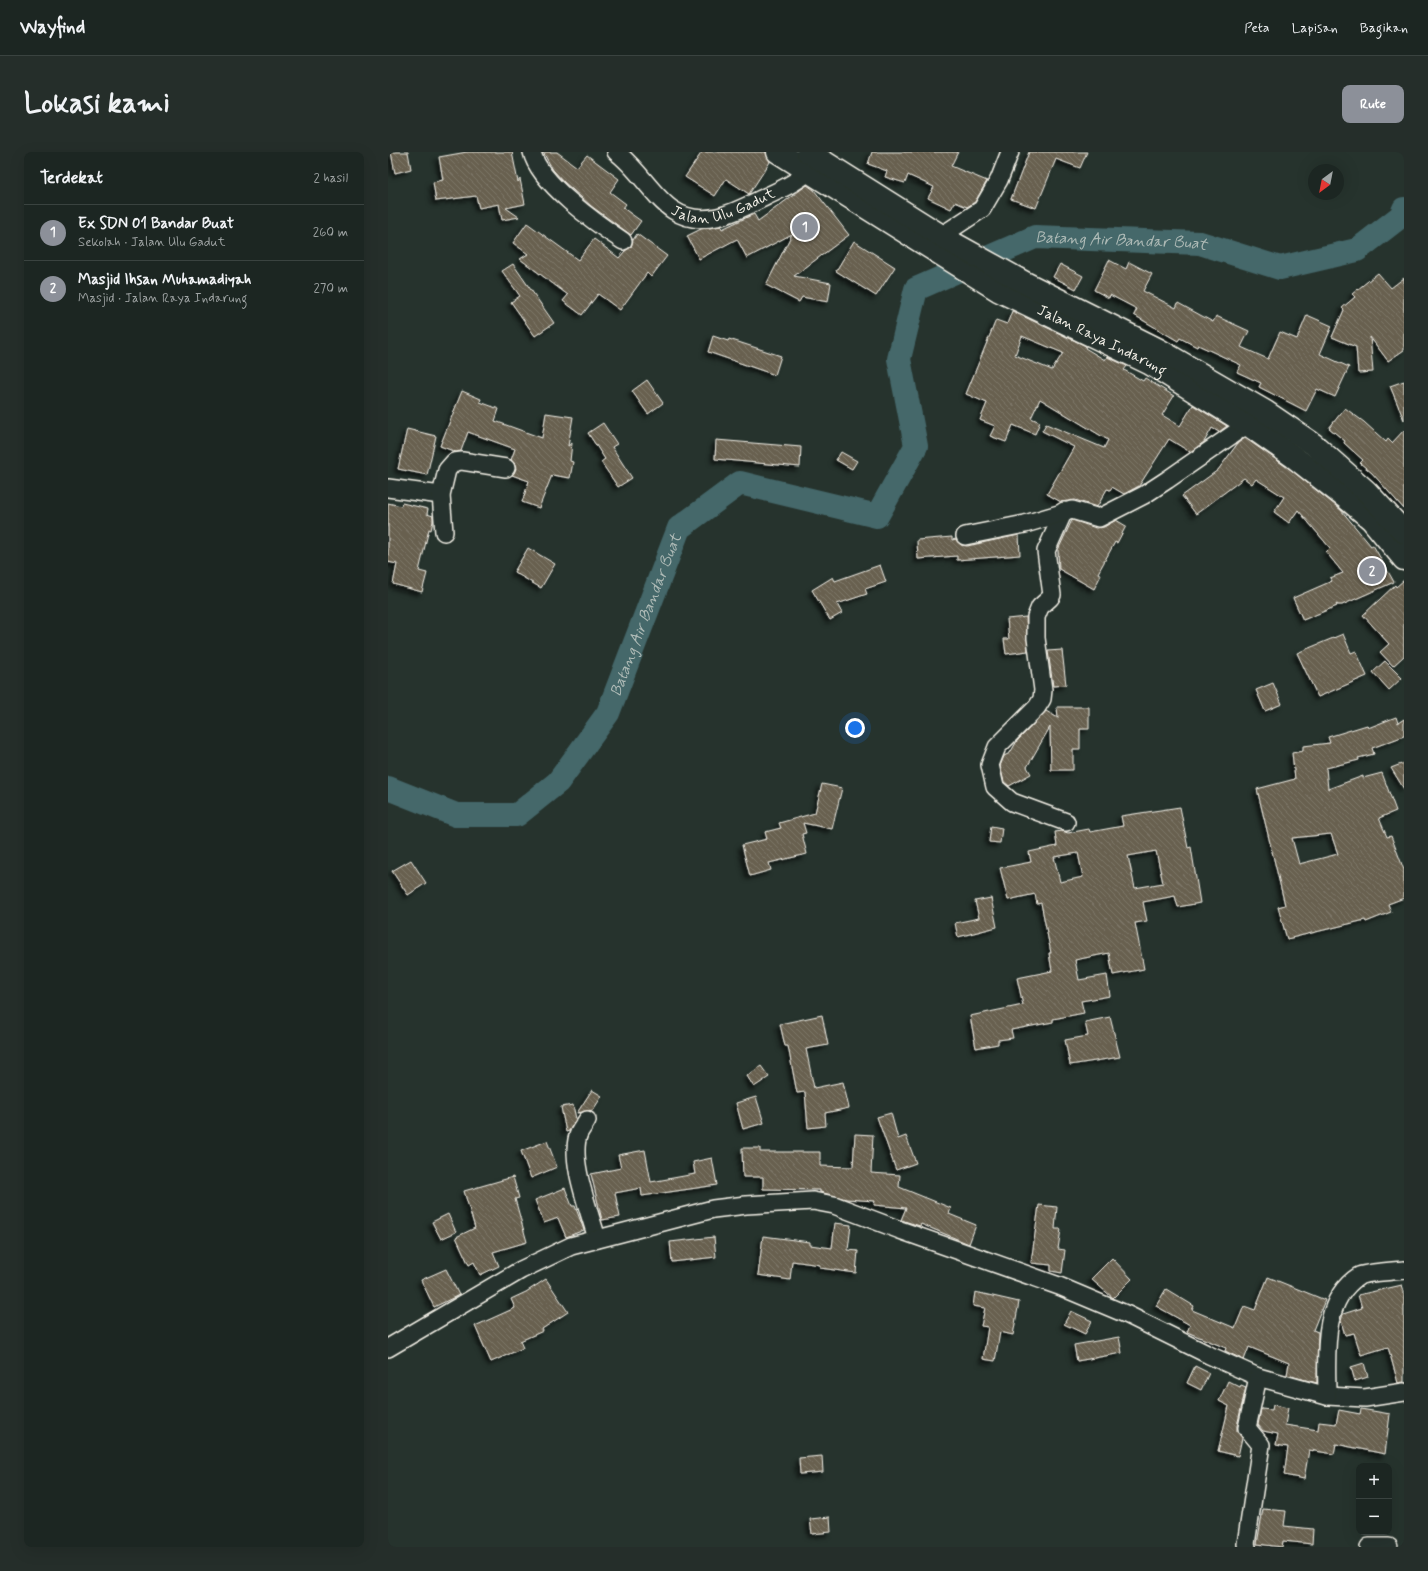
<!DOCTYPE html>
<html lang="id">
<meta charset="utf-8">
<style>
body{margin:0;font-family:Mynerve,sans-serif;background:#252e2a;color:#f1f3f6}
.controls{position:absolute;right:12px;bottom:12px;display:grid;overflow:hidden;border-radius:8px;box-shadow:0 4px 16px #0002}
.controls button{width:36px;height:36px;display:grid;place-items:center;padding:0;border:0;border-bottom:1px solid #3a4340;background:#1c2622;color:#f1f3f6;font:20px sans-serif}
.compass{position:absolute;left:920px;top:12px;width:36px;height:36px;border-radius:50%;background:#1c2622;box-shadow:0 4px 16px #0002;rotate:212deg}
.you{position:absolute;left:467px;top:576px;width:14px;height:14px;margin:-10px;border:3px solid #fff;border-radius:50%;background:#1a73e8;box-shadow:0 0 0 6px #1a73e833}
.badge{display:grid;place-items:center;width:26px;height:26px;border-radius:50%;background:#8c9099;color:#fff;font-size:13px;font-weight:700}
.pin{position:absolute;translate:-50% -50%;border:2px solid #fff;box-shadow:0 1px 4px #0006}
.list{margin:0;padding:0;list-style:none}
h2{display:flex;justify-content:space-between;align-items:center;height:52px;margin:0;padding:0 16px;font-size:17px}
h2 small{font-size:13px;font-weight:400;color:#a0a5a5}
.list li{display:grid;grid-template-columns:26px 1fr auto;gap:12px;align-items:center;box-sizing:border-box;height:56px;padding:0 16px;border-top:1px solid #3a4340}
.list b{display:block;font-size:15px;white-space:nowrap}
.list p{margin:0;font-size:13px;white-space:nowrap;color:#a0a5a5}
.list em{font-size:13px;font-style:normal;color:#a0a5a5}
.map{position:relative;flex:none;width:1016px;height:1395px;overflow:hidden;border-radius:8px}
header{display:flex;align-items:center;gap:24px;box-sizing:border-box;height:56px;padding:0 20px;background:#1c2622;border-bottom:1px solid #3a4340}
header strong{font-size:19px}
nav{display:flex;gap:22px;margin-inline-start:auto;font-size:14px}
.intro{display:flex;align-items:center;justify-content:space-between;box-sizing:border-box;height:96px;padding:0 24px}
h1{margin:0;font-size:28px}
.button{padding:10px 18px;border-radius:8px;background:#8c9099;color:#fff;font-size:14px;font-weight:700}
main{display:flex;gap:24px;padding:0 24px}
aside{flex:1;background:#1c2622;border-radius:8px;box-shadow:0 4px 16px #0002}
.map>svg:first-child{display:block}
.lines{fill:none;stroke-linecap:round;stroke-linejoin:round}
.river{stroke:#44676a;stroke-width:24}
.building{fill:url(#building-back-hatch);stroke:#f4f1e8;fill-rule:evenodd;filter:url(#shadow)}
.minor-casing{stroke:#f4f1e8;stroke-width:20}
.highway-casing{stroke:#f4f1e8;stroke-width:25}
.minor{stroke:#26332d;stroke-width:17}
.highway{stroke:#26332d;stroke-width:22}
.labels{text-anchor:middle;dominant-baseline:central;stroke-width:4;stroke-linejoin:round;paint-order:stroke}
.street-label{font-size:15px;fill:#f4f1e8;stroke:#26332d}
.water-label{font-size:16px;font-style:italic;fill:#aebab6;stroke:#26332d}
</style>
<header>
<strong>Wayfind</strong>
<nav><a>Peta</a><a>Lapisan</a><a>Bagikan</a></nav>
</header>
<div class="intro"><h1>Lokasi kami</h1><a class="button">Rute</a></div>
<main>
<aside>
<h2>Terdekat<small>2 hasil</small></h2>
<ul class="list">
<li><span class="badge">1</span><div><b>Ex SDN 01 Bandar Buat</b><p>Sekolah · Jalan Ulu Gadut</p></div><em>260 m</em></li>
<li><span class="badge">2</span><div><b>Masjid Ihsan Muhamadiyah</b><p>Masjid · Jalan Raya Indarung</p></div><em>270 m</em></li>
</ul>
</aside>
<div class="map">
<svg width="1016" height="1395" viewBox="0 0 1016 1395">
<defs>
<pattern id="building-back-hatch" width="6" height="6" patternUnits="userSpaceOnUse"><rect width="6" height="6" fill="#676050"/><path d="M-1 5l2 2M0 0l6 6M5-1l2 2" fill="none" stroke="#7d7769"/></pattern>
<filter id="shadow"><feDropShadow dx="-3.5" dy="3.5" stdDeviation="2" flood-color="#0009"/></filter>
</defs>
<rect width="100%" height="100%" fill="#26332d"/>
<filter id="ink" filterUnits="userSpaceOnUse"><feTurbulence type="fractalNoise" baseFrequency=".025" numOctaves="2"/><feDisplacementMap in="SourceGraphic" scale="8" xChannelSelector="R" yChannelSelector="G"/><feConvolveMatrix kernelMatrix="1 2 1 2 8 2 1 2 1" color-interpolation-filters="sRGB"/></filter>
<g filter="url(#ink)">
<g class="lines">
<path class="river" id="s1" d="M0,636L68,663H129L170,630L220,561L291,376L352,331L489,364L528,294L511,207L528,137L647,85L812,91L892,116L969,98L1013,64L1016,57"/>
</g>
<path class="building" d="M3,0H20L23,17L7,21Z
M79,0H124L130,30L132,27L137,52L118,56L131,65L114,68L111,52L91,56L88,44L48,49L45,30L55,28L51,5Z
M155,0H169L189,15L199,3L231,27L222,40L238,52L235,56L253,69L243,83L203,54L176,30L165,18Z
M314,0H378L382,10L361,42L338,27L327,44L297,25Z
M484,0H570L563,14L599,29L587,50L579,55L567,50L563,57L540,46L546,35L520,23L517,31L497,25L499,19L480,12Z
M641,0H699L692,16L668,7L648,56L623,47Z
M419,33L426,38L461,83L406,124L443,131L440,150L414,145L411,150L378,133L404,82L359,106L349,87L311,107L299,84L313,77L333,74L334,77L366,62L370,69Z
M139,71L190,108L206,87L231,106L237,99L243,95L245,88L249,82L279,104L263,125L259,121L232,158L210,142L194,163L175,149L180,143L132,107L140,102L125,91Z
M466,89L507,115L488,144L448,119Z
M721,108L738,117L741,110L764,122L755,139L788,156L790,151L825,170L828,164L861,179L853,195L880,207L892,180L909,187L919,163L944,174L932,202L961,215L947,245L929,237L918,259L871,235L873,231L849,220L853,213L810,193L809,195L792,186L790,189L746,163L749,157L722,143L721,146L706,138Z
M125,112L166,171L147,184L123,150L132,144L114,119Z
M672,112L695,124L688,137L665,125Z
M990,121L1003,136L1016,126V198L1000,209L982,185L985,220L970,221L968,195L944,185L956,158L954,156L967,145L964,142Z
M624,159L698,194L697,196L717,208L719,205L737,213L739,214L736,218L755,229L757,226L786,244L774,263L792,274L805,253L839,274L831,280L824,276L816,290L802,300L781,287L751,334L736,342L724,335L722,338L719,337L709,355L687,348L673,350L659,342L686,295L654,279L658,272L716,296L720,288L652,247L643,266L652,270L647,282L625,273L618,290L602,284L607,274L592,268L599,251L578,242L608,168L619,172ZM634,184L675,201L664,218L627,203Z
M325,184L340,189L341,187L393,204L387,223L320,200Z
M259,228L275,251L260,262L244,239Z
M1016,229V268L1002,234Z
M74,239L93,247L92,250L111,257L107,269L154,286L158,261L185,265L180,294L184,291L182,309L185,310L182,326L164,323L151,356L134,350L141,329L124,323L128,317L127,312L123,308L127,297L80,280L73,299L68,300L52,294Z
M957,256L976,270L998,290L1000,287L1004,291L1016,278V357L984,321L972,311L975,308L956,291L957,289L941,276Z
M215,271L229,292L224,295L244,326L230,335L213,310L217,307L200,281Z
M19,277L48,284L39,323L10,317Z
M857,286L903,318L953,358L983,394L985,393L1006,430L954,453H950L948,452L949,454L915,468L905,446L944,429L942,426L955,421L938,400L942,396L910,358L901,371L886,360L896,345L868,327L864,332L856,326L808,362L794,344L830,318L850,291Z
M328,288L413,295L412,315L327,307Z
M453,300L469,309L464,317L448,308Z
M0,351L13,354L14,351L40,357L39,362L45,364V369L43,378L41,377L31,419L39,421L34,440L5,432L9,412L0,410Z
M684,368L708,376L716,375L728,368L738,374L729,391L727,390L710,421L713,423L706,437L671,417L670,398Z
M631,383L632,403L569,408V404L530,407L529,388L564,385V388L568,387L573,393L579,394Z
M140,396L167,412L153,436L126,420Z
M492,413L498,430L477,437L479,442L449,452L454,461L442,468L424,438L445,425L447,429Z
M1016,428V504L1005,514L992,500L1001,492L975,463L1007,433L1008,435Z
M638,465L640,499L618,502L616,487H621L619,467Z
M955,482L963,501L968,499L979,524L930,545L909,501Z
M674,498L678,533L665,534L660,499Z
M997,509L1014,526L1001,538L985,520Z
M885,531L894,552L877,559L868,538Z
M669,555H701V577H692V597H685V618H663L662,575L639,615L643,622L621,634L616,630L612,614L616,604L622,601L629,589L658,559L670,566Z
M1008,565L1010,571L1016,567V584L984,596L986,602L970,606L971,608L938,616L940,637L975,624V626L994,621L1008,659L991,666L999,685L1003,684L1016,718V746L1000,752L1003,760L978,770L977,768L899,787L890,755L897,753L869,637L907,627L904,601L915,599V594L942,591L940,585L979,573L980,576ZM943,682L950,702L911,712L904,686Z
M1016,611V637L1003,616Z
M434,632L454,636L444,677L415,671L418,681L414,682L419,702L381,711L383,718L362,724L354,693L379,687L377,680L393,676L391,671L427,661Z
M792,655L800,696L803,695L812,751L790,755L787,744L755,750L759,769L747,771L756,817L725,823L721,801L687,808L691,828L719,823L722,844L693,849L696,861L665,867V870L623,878L625,886L610,888V892L588,896L582,864L635,853L629,826L664,819L661,801H663L653,751L649,752L647,742L620,748L612,716L643,710L641,700L669,694L667,680L674,679L680,681L701,677L702,680L735,674L733,664ZM768,699L775,731L747,736L740,704ZM690,701L695,725L672,730L666,705Z
M603,674L614,676L612,691L601,690Z
M23,708L38,731L20,743L4,719Z
M603,746L609,775L570,785L567,771L591,766L587,749Z
M434,863L440,893L418,897L426,936L455,930L461,956L437,961L438,974L420,976L417,940L409,941L400,894H397L392,872Z
M722,865L732,905L682,913L677,888L700,884L697,870Z
M373,914L381,925L366,935L359,924Z
M204,938L214,944L205,958L189,961Z
M368,945L376,971L355,977L348,951Z
M185,953L188,967L181,979L178,980L173,955Z
M503,961L510,987L518,984L528,1011L508,1018L489,965Z
M467,982L485,983L483,1021L512,1023L511,1035L563,1056L561,1062L588,1073L581,1092L533,1072L532,1074L513,1068L518,1056L486,1053L487,1049L458,1047L432,1040V1038L375,1037V1025H355L354,996H372V1000H432V1014L465,1015Z
M159,989L169,1015L143,1026L133,999Z
M257,998L263,1030L307,1022L305,1010L324,1006L329,1033L254,1044L253,1036L227,1041L232,1065L214,1068L203,1022L233,1016L230,1003Z
M125,1025L131,1046L127,1047L139,1090L105,1100L111,1114L92,1123L86,1110L81,1113L68,1085L87,1076L76,1039Z
M177,1036L184,1054H187L196,1078L178,1085L170,1066L156,1071L147,1048Z
M651,1053L669,1055L667,1077H673L670,1097L677,1098L674,1121L663,1119V1113L643,1111Z
M60,1062L68,1080L53,1087L44,1070Z
M447,1071L463,1073L460,1098L470,1099L468,1121L432,1116V1113L404,1109L402,1128L370,1123L375,1084L422,1090V1093L444,1096Z
M326,1085L328,1105L284,1110L282,1090Z
M724,1106L744,1127L725,1146L703,1127Z
M58,1117L71,1143L46,1155L33,1128Z
M880,1125L937,1148L925,1178L930,1180L929,1231L899,1223L901,1211L861,1195L856,1208L837,1199L838,1196L799,1180L802,1173L768,1154L778,1137L806,1154L804,1158L847,1176L856,1154L867,1158Z
M158,1127L180,1160L154,1177L155,1179L132,1189L135,1196L103,1210L87,1174L127,1156L123,1147L138,1140Z
M1014,1133L1016,1139V1230L1010,1231L1000,1195L973,1203L966,1181L957,1183L953,1169L955,1162L974,1156L970,1143Z
M587,1140L631,1150L625,1183L612,1180L607,1209L595,1207L600,1175L593,1174L597,1156L585,1154Z
M683,1159L704,1169L697,1182L676,1172Z
M731,1185L734,1201L689,1209L686,1193Z
M976,1211L980,1225L967,1229L963,1215Z
M807,1214L821,1221L813,1238L799,1231Z
M840,1229L852,1235L853,1233L858,1235L849,1274V1279L854,1286L850,1304L830,1299L841,1254L831,1249Z
M885,1253L900,1256L897,1273L930,1278L931,1270L948,1272L951,1258L972,1262L973,1257L1002,1262L997,1302L948,1292L946,1302L921,1298L916,1327L896,1323L900,1295L888,1293L890,1282L875,1279L870,1273L873,1257L884,1258Z
M434,1304L435,1320L412,1322L411,1306Z
M875,1357L898,1359L896,1374L925,1377L924,1392L895,1389L894,1395L869,1392Z
M442,1365L443,1380L424,1382L422,1367Z"/>
<g class="lines">
<g class="minor-casing">
<g id="minor">
<path d="M144,0C151,31 209,72 235,89"/>
<path id="s2" d="M228,0C250,16 265,45 285,58C316,79 351,58 379,44C399,35 414,27 430,11"/>
<path d="M553,84L594,57L611,28L622,0"/>
<path d="M0,336L53,343L59,318L66,310L74,309L118,316"/>
<path d="M53,343L56,380"/>
<path d="M676,359L658,399L664,443L662,446L652,455L648,465V486L655,538L654,547L649,555L609,595L602,613L607,635L624,650L678,670"/>
<path d="M577,384L637,372L684,358L711,366L756,343L779,328L867,267"/>
<path d="M199,968C197,972 193,977 191,981C180,1007 202,1060 209,1087"/>
<path d="M0,1196L133,1118L183,1094L325,1057L358,1053L425,1049L446,1053L512,1078L671,1134L740,1163L821,1203L870,1225L939,1244L977,1246L1016,1240"/>
<path d="M939,1244C939,1205 932,1149 971,1124C976,1121 1007,1119 1016,1118"/>
<path d="M859,1395L858,1392L873,1293L859,1276L870,1225"/>
<path d="M981,1395H1001"/>
</g>
</g>
<g class="highway-casing">
<g id="highway">
<path id="s3" d="M390,0L610,138L761,211L859,272L906,305L957,345L984,368L1016,407"/>
<path d="M420,0L563,90L637,131L771,198L878,260L925,292L978,339L1016,380"/>
</g>
</g>
<use href="#minor" class="minor"/>
<use href="#highway" class="highway"/>
</g>
</g>
<g class="labels">
<g class="street-label">
<text stroke="none"><textPath href="#s2" startOffset="135">Jalan Ulu Gadut</textPath></text>
<text stroke="none"><textPath href="#s3" startOffset="375">Jalan Raya Indarung</textPath></text>
</g>
<g class="water-label">
<text stroke="none"><textPath href="#s1" startOffset="1144">Batang Air Bandar Buat</textPath></text>
<text stroke="none"><textPath href="#s1" startOffset="377">Batang Air Bandar Buat</textPath></text>
</g>
</g>
</svg>
<div class="controls">
<button>+</button>
<button>−</button>
</div>
<svg class="compass" viewBox="-18 -18 36 36"><path d="M0-13l5 13h-10z" fill="#e53935"/><path d="M0 13l5-13h-10z" fill="#a0a5a5"/></svg>
<div class="you"></div>
<div class="pin badge" style="left:417px;top:75px">1</div>
<div class="pin badge" style="left:984px;top:419px">2</div>
</div>
</main>
